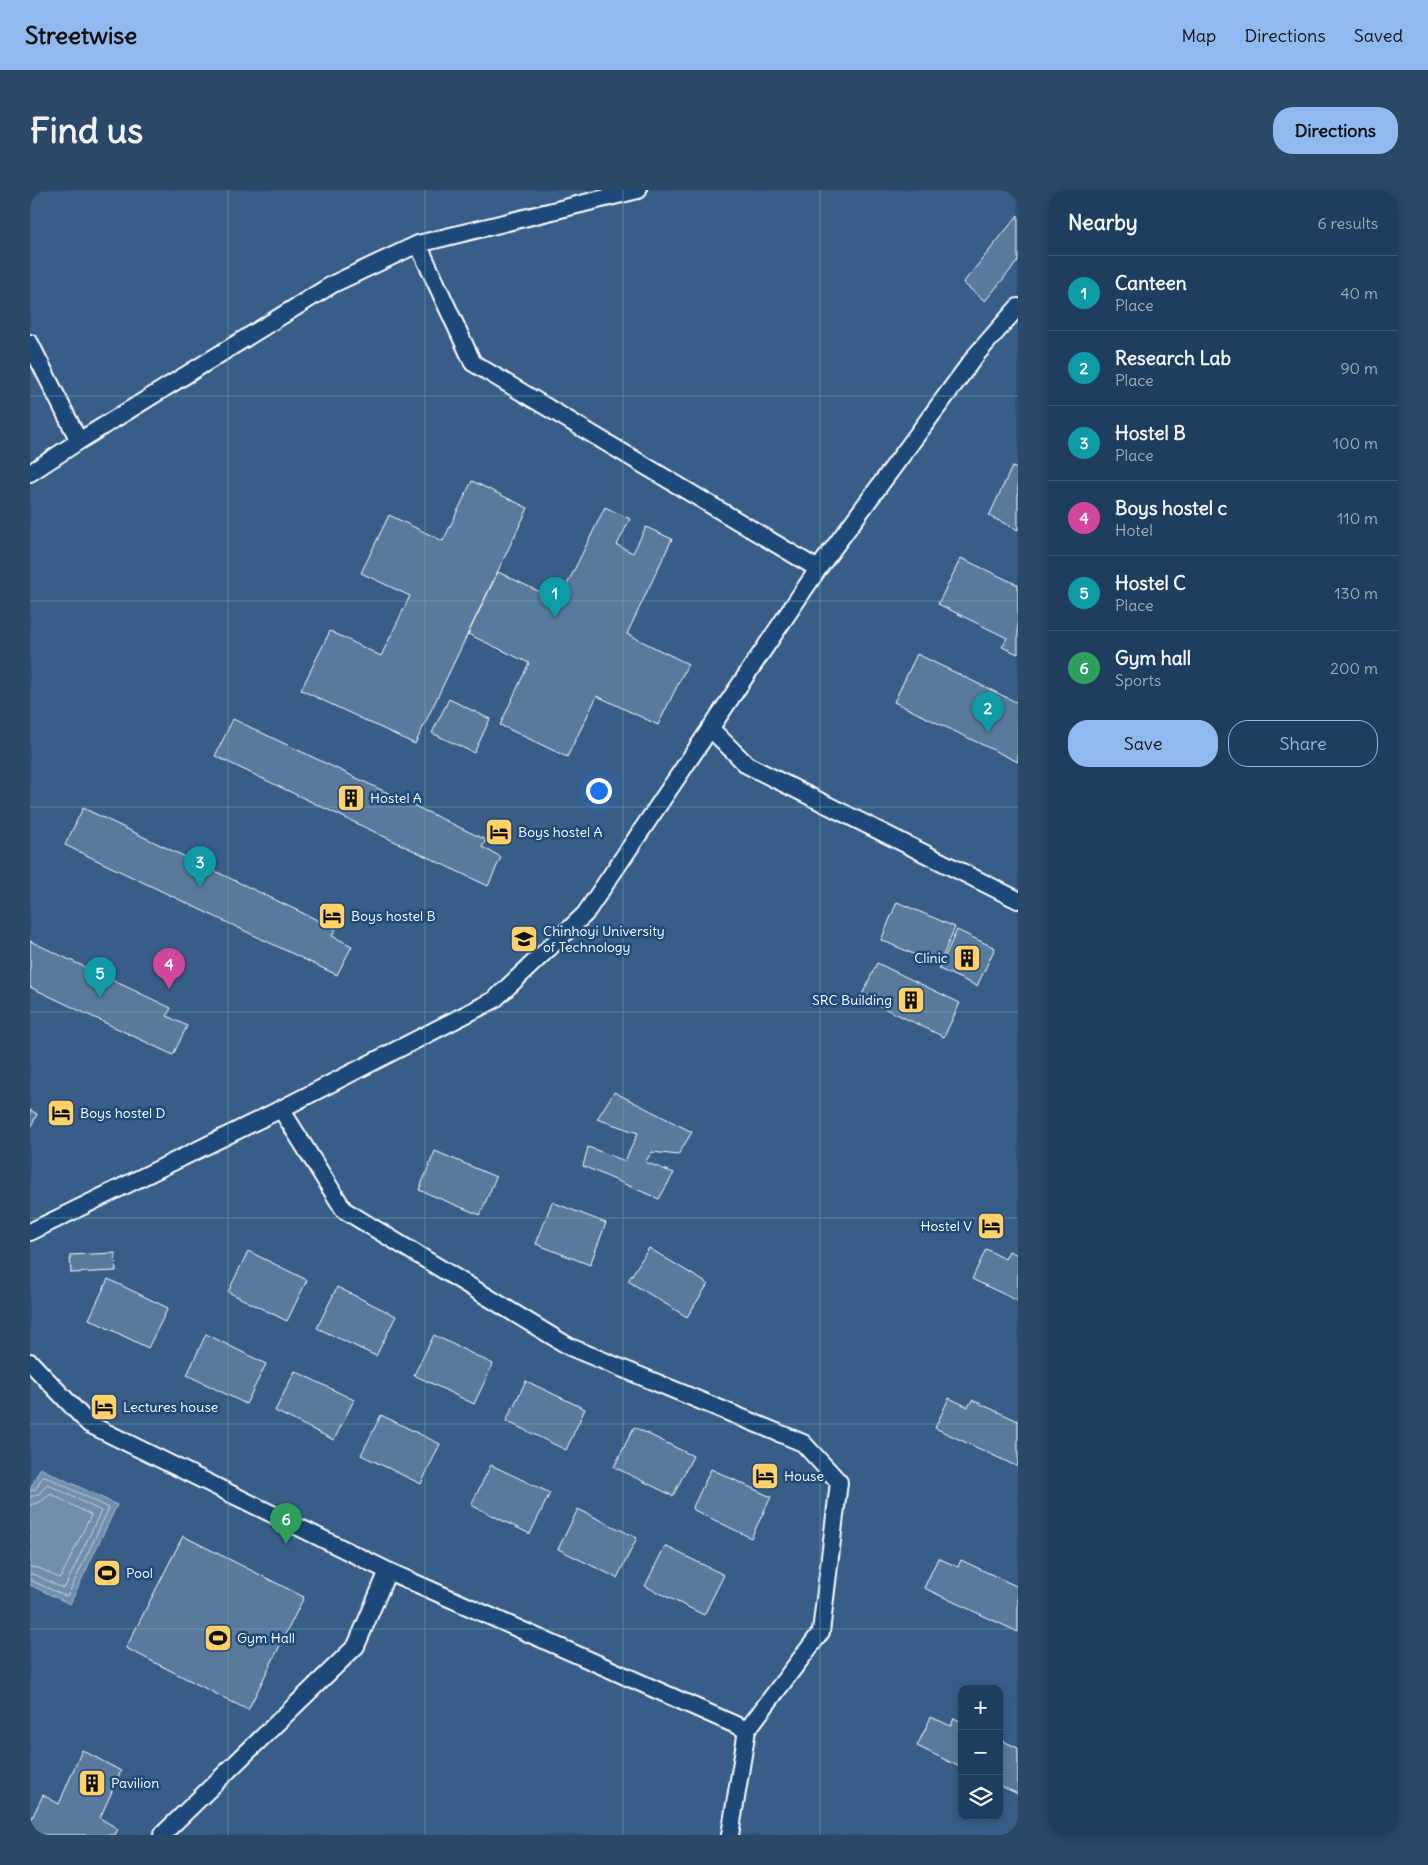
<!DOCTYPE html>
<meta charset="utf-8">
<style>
body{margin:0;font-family:Delius,sans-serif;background:#2b4868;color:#f1f3f6}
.controls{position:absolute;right:15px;bottom:15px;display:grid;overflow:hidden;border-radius:10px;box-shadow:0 2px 8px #0003}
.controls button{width:45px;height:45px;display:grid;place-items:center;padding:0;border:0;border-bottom:1px solid #3c5674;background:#1e3d5f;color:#f1f3f6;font:25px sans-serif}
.you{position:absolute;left:568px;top:600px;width:18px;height:18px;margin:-12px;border:4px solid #fff;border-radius:50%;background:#1a73e8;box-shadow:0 0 0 8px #1a73e833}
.badge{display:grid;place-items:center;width:32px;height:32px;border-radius:50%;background:#90b9f0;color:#fff;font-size:16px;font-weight:700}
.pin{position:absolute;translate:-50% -41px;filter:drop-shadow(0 1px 2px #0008)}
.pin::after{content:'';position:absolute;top:26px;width:18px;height:15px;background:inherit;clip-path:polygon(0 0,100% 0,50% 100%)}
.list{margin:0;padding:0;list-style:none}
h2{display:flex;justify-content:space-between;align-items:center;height:65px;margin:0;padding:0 20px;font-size:21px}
h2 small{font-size:16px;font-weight:400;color:#a1aebd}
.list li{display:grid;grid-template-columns:32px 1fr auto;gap:15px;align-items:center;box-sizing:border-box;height:75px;padding:0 20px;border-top:1px solid #3c5674}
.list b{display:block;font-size:19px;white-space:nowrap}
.list p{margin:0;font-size:16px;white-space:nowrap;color:#a1aebd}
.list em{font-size:16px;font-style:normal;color:#a1aebd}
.actions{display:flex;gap:10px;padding:15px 20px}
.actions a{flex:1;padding:11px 0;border:1px solid #90b9f0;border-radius:20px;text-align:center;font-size:18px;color:#90b9f0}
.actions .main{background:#90b9f0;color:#111}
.icon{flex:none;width:28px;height:28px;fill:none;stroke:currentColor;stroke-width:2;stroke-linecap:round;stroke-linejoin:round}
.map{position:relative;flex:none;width:988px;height:1645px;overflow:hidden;border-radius:20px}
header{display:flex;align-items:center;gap:30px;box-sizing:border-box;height:70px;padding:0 25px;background:#90b9f0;color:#111}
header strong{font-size:24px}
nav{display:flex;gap:28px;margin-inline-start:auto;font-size:18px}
.intro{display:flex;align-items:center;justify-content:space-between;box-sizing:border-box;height:120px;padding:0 30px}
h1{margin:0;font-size:35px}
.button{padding:12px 22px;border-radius:20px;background:#90b9f0;color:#111;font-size:18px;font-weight:700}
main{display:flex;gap:30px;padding:0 30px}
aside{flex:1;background:#1e3d5f;border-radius:20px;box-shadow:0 2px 8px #0003}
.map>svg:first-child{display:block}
.built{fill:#375d88;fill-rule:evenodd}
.water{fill:#718dab;stroke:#aabbcd}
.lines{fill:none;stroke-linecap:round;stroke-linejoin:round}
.shore{stroke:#c6d1dd;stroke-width:1}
.building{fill:#5a7a9d;stroke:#fff}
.service-casing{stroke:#fff;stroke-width:20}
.service{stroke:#1f4a7a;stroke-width:16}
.grid{fill:none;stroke:#6fada8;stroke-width:1;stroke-opacity:0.55}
.labels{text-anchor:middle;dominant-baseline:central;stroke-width:5;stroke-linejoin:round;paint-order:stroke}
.poi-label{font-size:14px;fill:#fff;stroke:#1f4a7a;text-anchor:start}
</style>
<header>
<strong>Streetwise</strong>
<nav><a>Map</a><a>Directions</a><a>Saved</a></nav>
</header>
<div class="intro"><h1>Find us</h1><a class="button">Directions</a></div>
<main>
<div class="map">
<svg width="988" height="1645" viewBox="0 0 988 1645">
<rect width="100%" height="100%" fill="#28517f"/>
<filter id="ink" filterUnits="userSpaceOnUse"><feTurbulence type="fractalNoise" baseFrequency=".02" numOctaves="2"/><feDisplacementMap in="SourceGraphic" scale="10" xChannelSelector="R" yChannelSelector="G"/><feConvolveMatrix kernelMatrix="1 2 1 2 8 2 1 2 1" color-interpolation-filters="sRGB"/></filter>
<g filter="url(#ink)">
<path class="built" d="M0,0H988V1645H0ZM932,1499H969V1626H932Z"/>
<path class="water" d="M10,1278L87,1315L40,1414L0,1395V1300Z"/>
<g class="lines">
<path class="shore" d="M0,1301L6,1299L12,1287L15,1286L79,1318L38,1405L35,1406L0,1390
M0,1307L9,1304L17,1294L71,1321L35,1397L32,1398L6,1385L0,1384
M0,1315L10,1312L21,1304L61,1325L31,1387L29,1388L9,1378L0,1377"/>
</g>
<path class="building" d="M988,25V71L955,111L933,93Z
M982,277L988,279V340L959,326Z
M442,291L498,318L385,554L271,500L300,441L351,466L380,406L331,383L359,325L413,351Z
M575,317L600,329L587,355L603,363L616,337L642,349L597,444L658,474L628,535L567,506L537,567L470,535L499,473L438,444L468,382L529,411Z
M931,368L988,395V464L972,457L977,448L908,414Z
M887,464L988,513V572L864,512Z
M419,509L460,529L444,563L402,543Z
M203,529L456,650L452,657L471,667L458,696L185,566Z
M53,618L306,739L302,746L322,756L307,785L35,655Z
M867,712L925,737L909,775L851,750Z
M927,740L965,758L947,796L909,779Z
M0,751L141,818L137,826L157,836L143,865L0,797Z
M847,773L930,813L914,847L831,807Z
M584,902L662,942L648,965L622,962L615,972L644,983L629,1009L553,976L558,957L595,971L608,943L567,929Z
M0,920L7,924L0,939Z
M405,961L466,987L450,1025L389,1000Z
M522,1012L576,1033L560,1075L506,1054Z
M619,1058L678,1094L657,1127L598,1091Z
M956,1059L975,1069L979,1061L988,1065V1111L942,1089Z
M218,1061L277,1090L257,1131L198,1102Z
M85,1063L86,1081L41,1083L40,1065Z
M78,1089L138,1118L118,1158L59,1129Z
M307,1097L366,1126L346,1166L287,1138Z
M176,1144L236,1174L216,1214L157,1185Z
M404,1145L463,1174L444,1214L384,1185Z
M265,1181L324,1210L304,1250L245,1221Z
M496,1191L555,1219L536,1260L476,1231Z
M919,1208L938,1217L942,1210L988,1231V1277L905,1238Z
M351,1225L410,1254L391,1294L331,1265Z
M604,1237L663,1266L643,1306L584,1277Z
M461,1275L520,1303L500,1344L441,1315Z
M681,1279L741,1307L721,1348L662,1319Z
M548,1319L607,1348L587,1388L528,1359Z
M153,1346L274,1407L218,1520L96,1458Z
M635,1356L694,1385L674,1425L615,1396Z
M908,1368L928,1377L931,1370L988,1397V1442L894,1398Z
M901,1527L921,1536L924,1528L932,1532V1578L887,1556Z
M969,1549L988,1558V1604L969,1595Z
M52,1560L91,1581L70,1628L88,1639L85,1645H0V1632L13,1605L29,1614Z"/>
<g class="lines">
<g class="service-casing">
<path id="service" d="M388,54L443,173L788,379
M0,153L49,251
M0,283L49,251L303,94L388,54L608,0
M680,538L717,575L988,710
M0,1042L251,919L464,810L555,724L788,379L946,165L988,117
M0,1172L59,1234L358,1381L717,1540L791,1442L809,1292L773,1253L540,1157L314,1020L251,919
M132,1645L326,1456L358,1381
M700,1645L717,1540"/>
</g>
<use href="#service" class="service"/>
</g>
</g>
<path class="grid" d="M198,0V1645M395,0V1645M593,0V1645M790,0V1645M0,206H988M0,411H988M0,617H988M0,822H988M0,1028H988M0,1234H988M0,1439H988"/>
<defs>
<g id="building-square" transform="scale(1.4375)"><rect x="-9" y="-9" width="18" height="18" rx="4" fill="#ffd166" stroke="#1f4a7a"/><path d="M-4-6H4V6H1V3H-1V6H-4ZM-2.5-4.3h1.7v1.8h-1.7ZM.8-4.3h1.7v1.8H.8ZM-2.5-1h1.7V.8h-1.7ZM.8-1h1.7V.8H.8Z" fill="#111"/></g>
<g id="hotel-square" transform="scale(1.4375)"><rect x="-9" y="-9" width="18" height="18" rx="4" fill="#ffd166" stroke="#1f4a7a"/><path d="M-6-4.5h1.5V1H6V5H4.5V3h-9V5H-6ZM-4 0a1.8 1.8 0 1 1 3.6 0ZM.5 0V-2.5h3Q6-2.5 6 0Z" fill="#111"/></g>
<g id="university-square" transform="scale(1.4375)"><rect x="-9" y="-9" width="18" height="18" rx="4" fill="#ffd166" stroke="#1f4a7a"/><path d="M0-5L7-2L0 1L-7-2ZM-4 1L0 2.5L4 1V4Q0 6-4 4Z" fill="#111"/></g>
<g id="stadium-square" transform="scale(1.4375)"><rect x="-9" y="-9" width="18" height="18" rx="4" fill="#ffd166" stroke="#1f4a7a"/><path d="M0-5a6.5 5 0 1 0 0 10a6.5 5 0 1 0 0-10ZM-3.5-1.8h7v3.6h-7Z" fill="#111"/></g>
</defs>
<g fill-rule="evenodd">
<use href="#building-square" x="321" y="608"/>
<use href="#hotel-square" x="469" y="642"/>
<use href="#hotel-square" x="302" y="726"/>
<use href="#university-square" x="494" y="749"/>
<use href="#building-square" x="937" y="768"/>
<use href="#building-square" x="881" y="810"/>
<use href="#hotel-square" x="31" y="923"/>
<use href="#hotel-square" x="961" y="1036"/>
<use href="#hotel-square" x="74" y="1217"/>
<use href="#hotel-square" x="735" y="1286"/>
<use href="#stadium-square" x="77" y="1383"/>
<use href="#stadium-square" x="188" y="1448"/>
<use href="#building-square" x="62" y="1593"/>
</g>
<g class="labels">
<g class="poi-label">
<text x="340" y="608">Hostel A</text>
<text x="488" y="642">Boys hostel A</text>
<text x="321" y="726">Boys hostel B</text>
<text x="513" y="741">Chinhoyi University<tspan x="513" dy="16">of Technology</tspan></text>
<text x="918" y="768" text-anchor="end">Clinic</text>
<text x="862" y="810" text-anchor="end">SRC Building</text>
<text x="50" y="923">Boys hostel D</text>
<text x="942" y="1036" text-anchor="end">Hostel V</text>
<text x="93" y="1217">Lectures house</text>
<text x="754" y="1286">House</text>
<text x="96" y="1383">Pool</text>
<text x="207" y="1448">Gym Hall</text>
<text x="81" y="1593">Pavilion</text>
</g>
</g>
</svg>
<div class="controls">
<button>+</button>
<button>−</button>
<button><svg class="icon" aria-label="layers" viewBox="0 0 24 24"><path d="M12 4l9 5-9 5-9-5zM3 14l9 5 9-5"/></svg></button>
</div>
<div class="you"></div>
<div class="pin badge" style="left:525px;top:428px;background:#0f9aa8">1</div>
<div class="pin badge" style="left:958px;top:543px;background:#0f9aa8">2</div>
<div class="pin badge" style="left:170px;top:697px;background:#0f9aa8">3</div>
<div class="pin badge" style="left:139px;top:799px;background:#d1479c">4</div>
<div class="pin badge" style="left:70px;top:808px;background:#0f9aa8">5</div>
<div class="pin badge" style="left:256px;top:1354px;background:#2e9e5b">6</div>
</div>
<aside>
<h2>Nearby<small>6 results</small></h2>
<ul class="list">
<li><span class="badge" style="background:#0f9aa8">1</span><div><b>Canteen</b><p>Place</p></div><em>40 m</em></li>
<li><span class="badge" style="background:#0f9aa8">2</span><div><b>Research Lab</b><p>Place</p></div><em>90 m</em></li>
<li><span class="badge" style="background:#0f9aa8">3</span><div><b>Hostel B</b><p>Place</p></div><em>100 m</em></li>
<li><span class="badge" style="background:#d1479c">4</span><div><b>Boys hostel c</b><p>Hotel</p></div><em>110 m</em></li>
<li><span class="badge" style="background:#0f9aa8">5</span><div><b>Hostel C</b><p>Place</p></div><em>130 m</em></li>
<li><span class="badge" style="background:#2e9e5b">6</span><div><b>Gym hall</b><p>Sports</p></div><em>200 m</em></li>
</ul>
<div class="actions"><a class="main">Save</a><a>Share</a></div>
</aside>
</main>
